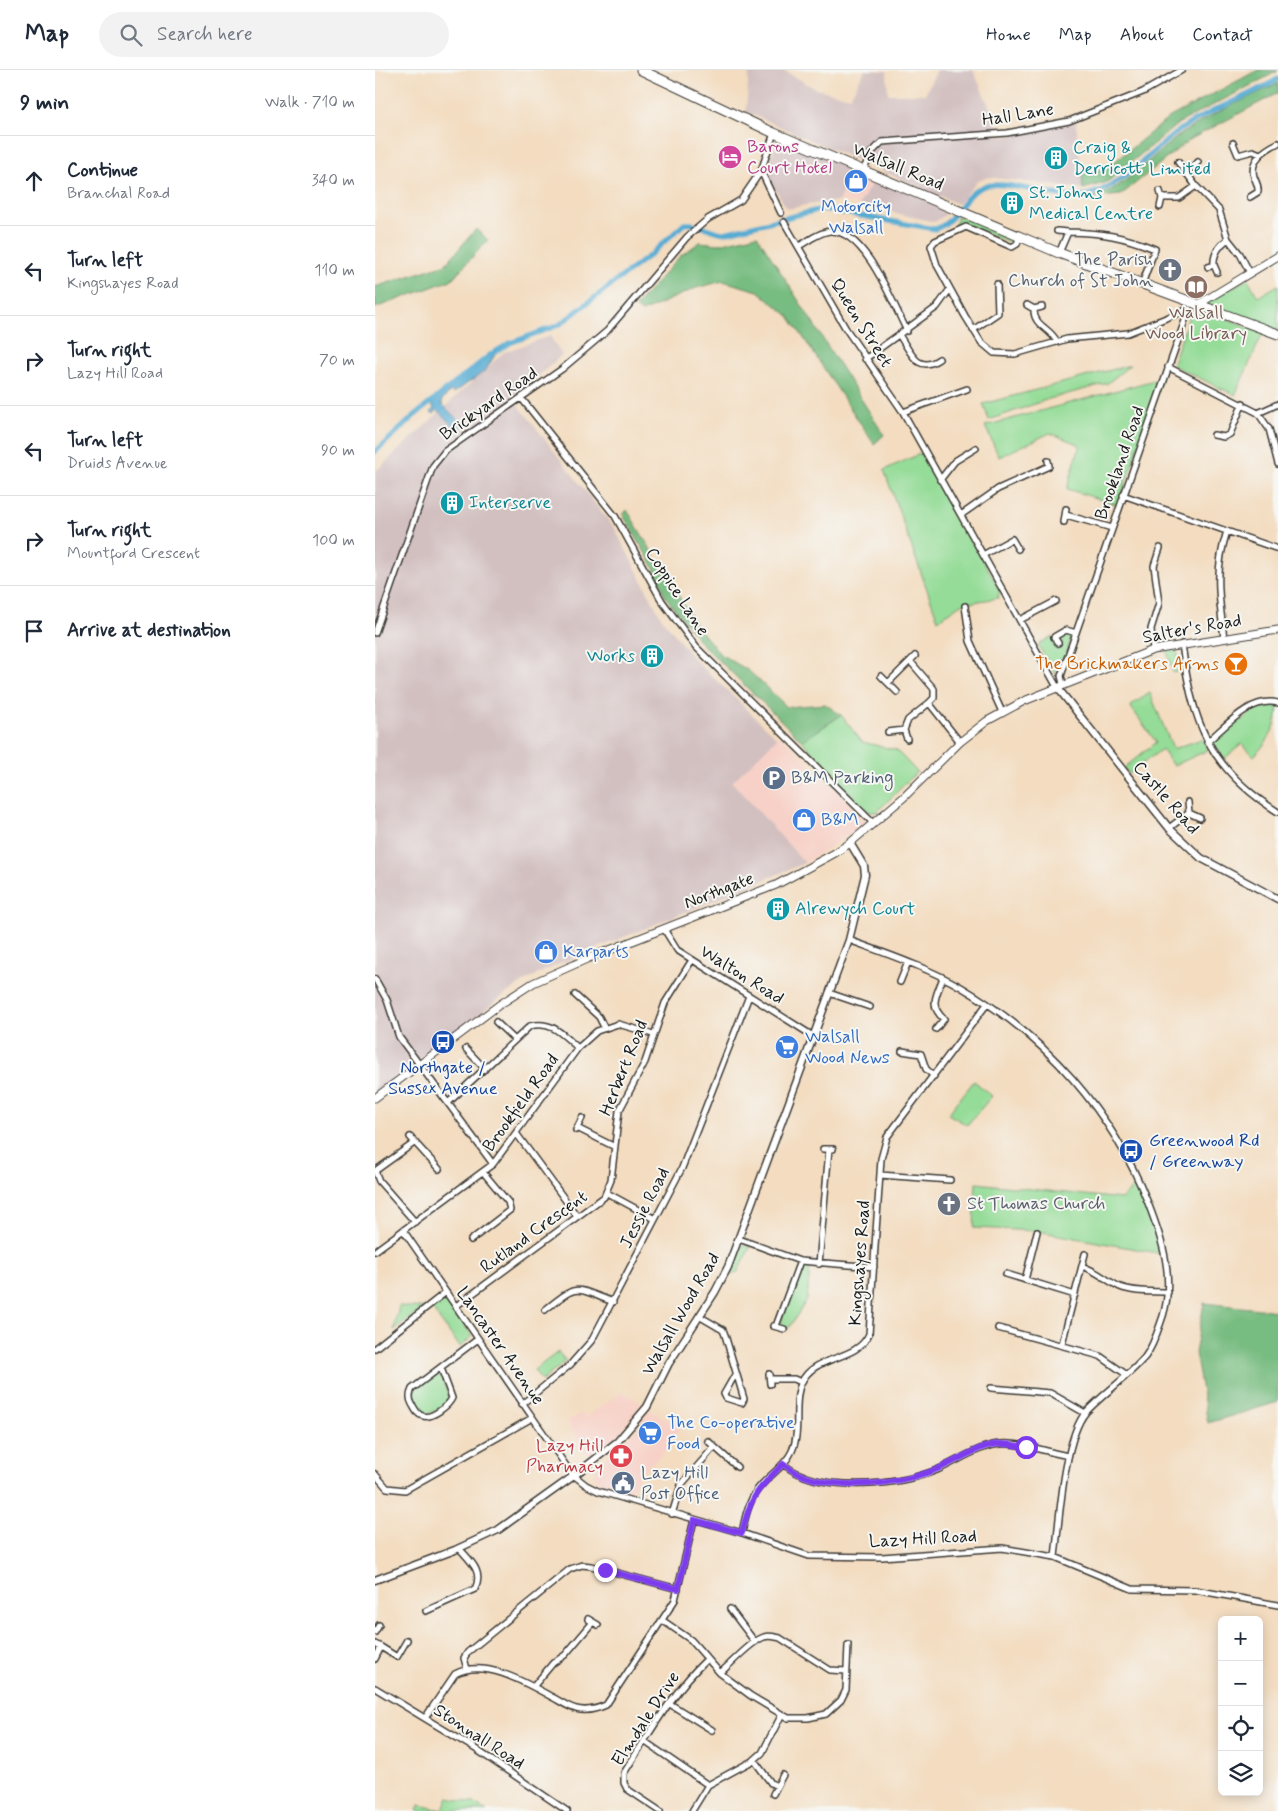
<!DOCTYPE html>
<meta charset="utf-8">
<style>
body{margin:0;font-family:Mynerve,sans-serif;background:#f2f2f3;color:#1f2937}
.controls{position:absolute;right:15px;bottom:15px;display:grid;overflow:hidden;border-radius:8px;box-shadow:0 2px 12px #0003}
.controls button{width:45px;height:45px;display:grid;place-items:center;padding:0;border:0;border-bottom:1px solid #e0e1e3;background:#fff;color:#1f2937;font:25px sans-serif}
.stop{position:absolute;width:15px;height:15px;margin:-11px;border:4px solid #7c3aed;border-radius:50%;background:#fff}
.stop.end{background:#7c3aed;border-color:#fff;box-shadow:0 1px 5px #0008}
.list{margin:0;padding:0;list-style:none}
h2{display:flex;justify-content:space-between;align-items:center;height:65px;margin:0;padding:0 20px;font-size:21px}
h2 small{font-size:16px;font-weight:400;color:#747a83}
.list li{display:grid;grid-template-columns:32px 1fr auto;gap:15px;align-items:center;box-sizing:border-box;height:90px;padding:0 20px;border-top:1px solid #e0e1e3}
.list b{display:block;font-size:19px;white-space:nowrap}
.list p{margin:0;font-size:16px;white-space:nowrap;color:#747a83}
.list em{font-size:16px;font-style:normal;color:#747a83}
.icon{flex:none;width:28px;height:28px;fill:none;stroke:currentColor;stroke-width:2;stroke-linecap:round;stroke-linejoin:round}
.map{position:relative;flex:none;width:903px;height:1741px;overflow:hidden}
header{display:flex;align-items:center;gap:30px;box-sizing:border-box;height:70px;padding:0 25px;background:#fff;border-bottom:1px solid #e0e1e3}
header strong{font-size:24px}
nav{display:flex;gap:28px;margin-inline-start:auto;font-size:18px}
.search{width:350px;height:45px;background:#f2f2f3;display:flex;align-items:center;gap:12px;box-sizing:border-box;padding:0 18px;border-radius:28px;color:#747a83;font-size:19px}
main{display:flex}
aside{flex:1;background:#fff}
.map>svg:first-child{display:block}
.built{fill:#f7d1c7}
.industrial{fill:#d2bfc0}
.green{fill:#94dc97;stroke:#587c5a}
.forest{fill:#77bc80;stroke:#4a6c4e}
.water{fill:#57acd3;stroke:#3a6478}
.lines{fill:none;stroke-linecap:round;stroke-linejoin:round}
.canal{stroke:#57acd3;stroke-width:5}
.minor-casing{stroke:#3c3934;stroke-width:8}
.tertiary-casing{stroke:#3c3934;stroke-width:9}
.secondary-casing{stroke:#3c3934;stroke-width:9}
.trunk-casing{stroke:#3c3934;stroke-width:11}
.minor{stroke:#fff;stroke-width:5}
.tertiary{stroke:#fff;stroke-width:6}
.secondary{stroke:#fff;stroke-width:7}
.trunk{stroke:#fff;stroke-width:9}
.route{stroke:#7c3aed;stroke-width:6}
.labels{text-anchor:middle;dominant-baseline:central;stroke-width:4;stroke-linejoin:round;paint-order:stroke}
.street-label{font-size:18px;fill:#1c1c1c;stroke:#f6f6f2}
.hotel-label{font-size:18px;fill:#b23c85;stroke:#f6f6f2;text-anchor:start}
.culture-label{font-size:18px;fill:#0d838f;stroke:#f6f6f2;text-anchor:start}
.shop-label{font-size:18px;fill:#366cbe;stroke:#f6f6f2;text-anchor:start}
.worship-label{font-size:18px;fill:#5b616d;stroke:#f6f6f2;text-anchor:end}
.education-label{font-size:18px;fill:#785e54;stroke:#f6f6f2}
.food-label{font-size:18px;fill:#c56008;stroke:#f6f6f2;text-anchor:end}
.service-label{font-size:18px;fill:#4e5e75;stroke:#f6f6f2;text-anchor:start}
.transit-label{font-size:18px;fill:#164399;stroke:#f6f6f2}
.health-label{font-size:18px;fill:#be3a42;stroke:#f6f6f2;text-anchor:end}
</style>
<header>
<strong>Map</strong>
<div class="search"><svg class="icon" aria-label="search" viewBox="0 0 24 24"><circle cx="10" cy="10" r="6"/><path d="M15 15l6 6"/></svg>Search here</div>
<nav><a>Home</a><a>Map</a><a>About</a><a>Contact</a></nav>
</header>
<main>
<aside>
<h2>9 min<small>Walk · 710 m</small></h2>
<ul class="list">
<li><svg class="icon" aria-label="ahead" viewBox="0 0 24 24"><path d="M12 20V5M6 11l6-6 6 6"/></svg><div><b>Continue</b><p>Branchal Road</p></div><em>340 m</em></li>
<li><svg class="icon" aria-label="left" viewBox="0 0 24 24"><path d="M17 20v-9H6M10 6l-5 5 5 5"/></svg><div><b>Turn left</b><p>Kingshayes Road</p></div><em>110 m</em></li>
<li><svg class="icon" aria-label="right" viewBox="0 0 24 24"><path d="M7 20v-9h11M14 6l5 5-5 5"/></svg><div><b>Turn right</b><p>Lazy Hill Road</p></div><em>70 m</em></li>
<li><svg class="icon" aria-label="left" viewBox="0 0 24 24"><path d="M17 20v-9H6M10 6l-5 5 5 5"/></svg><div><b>Turn left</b><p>Druids Avenue</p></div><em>90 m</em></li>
<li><svg class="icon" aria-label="right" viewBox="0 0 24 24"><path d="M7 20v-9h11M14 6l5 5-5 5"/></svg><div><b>Turn right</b><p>Mountford Crescent</p></div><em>100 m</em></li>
<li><svg class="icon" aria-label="arrive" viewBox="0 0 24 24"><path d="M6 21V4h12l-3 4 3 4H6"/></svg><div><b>Arrive at destination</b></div></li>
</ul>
</aside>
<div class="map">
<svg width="903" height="1741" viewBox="0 0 903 1741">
<rect width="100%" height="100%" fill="#f6f6f2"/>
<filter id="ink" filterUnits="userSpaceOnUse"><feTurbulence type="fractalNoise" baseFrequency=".02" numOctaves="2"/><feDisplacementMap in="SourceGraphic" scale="10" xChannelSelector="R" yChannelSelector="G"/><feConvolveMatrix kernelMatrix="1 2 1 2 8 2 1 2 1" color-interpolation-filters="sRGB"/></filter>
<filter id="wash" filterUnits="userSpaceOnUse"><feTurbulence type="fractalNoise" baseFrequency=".0096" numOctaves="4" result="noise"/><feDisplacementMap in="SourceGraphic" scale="20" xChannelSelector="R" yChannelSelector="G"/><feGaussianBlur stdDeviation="1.12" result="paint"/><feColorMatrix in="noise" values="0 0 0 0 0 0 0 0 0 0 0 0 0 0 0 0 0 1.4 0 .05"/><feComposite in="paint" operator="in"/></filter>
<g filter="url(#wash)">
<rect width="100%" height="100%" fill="#f3dcbf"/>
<path class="built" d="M474,98L500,108L484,135L464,131Z
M891,346L903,350V384L897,361Z
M405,665L494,752L430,793L357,712Z
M247,1322L267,1333L245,1363L214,1387L192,1352L206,1343L210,1348Z
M274,1340L306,1357L296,1373L283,1388L264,1404L255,1426L226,1414L218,1407L222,1395L261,1359Z"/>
<path class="industrial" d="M374,0H408L441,19L475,27L490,0L512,1L513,24H550L562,0H598L628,67L701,51L708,119L613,107L603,110L583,134L371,42Z
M404,68L474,98L464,131L431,135L412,139L390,101Z
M500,108L571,138L570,145L560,152L484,135Z
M175,266L187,285L138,328L240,459L286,547L318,588L402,668L357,712L430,793L186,893L157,907L136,920L0,1023V402L129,282Z"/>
<path class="green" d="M583,146L642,168L641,171L637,174L590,154L580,156Z
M873,209L883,227L903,215V260L829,233Z
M818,235L888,263L860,325L797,295Z
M755,295L733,313L674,329L614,350L608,334Z
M787,308L743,435L692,419L705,375L675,363L624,387L610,356Z
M547,383L625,520L623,528L586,534L563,550L509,400Z
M691,564L697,567L686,599L679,603L663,575L677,566L682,575L688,572L686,567Z
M801,579L807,600L798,603L792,581Z
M775,623L798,679L827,669L833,680L798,696L787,679L754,704L749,698L781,672L755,636Z
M895,635L903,636C903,656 893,672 879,686L867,674L849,689L838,672L883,637Z
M466,645L487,672L521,680L542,702L502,742H492L427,671Z
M599,1011L617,1026L592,1055L573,1044Z
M601,1113L746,1129L763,1113L779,1153L788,1184L662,1161L599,1158Z
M370,1175L376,1176L362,1203L355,1205L366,1177Z
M429,1196L435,1197L432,1230L413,1259L406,1254V1251L426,1198Z
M70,1229L96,1264L97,1267L85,1277L57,1239Z
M24,1236L49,1238L19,1260Z
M183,1282L191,1291L167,1311L159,1300Z
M65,1302L74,1328C70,1338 54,1347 44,1342L37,1325L39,1320Z
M73,1728L99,1733L112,1741H42L44,1735L67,1740Z"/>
<path class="forest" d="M883,0L903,1L804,53L732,112L708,119L707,104L732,98L795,47Z
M903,13V23L814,70L746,125L716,128C755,117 778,82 812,60C840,42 873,28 903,13Z
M101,159L113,170L76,210L0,238V217L71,194Z
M382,165L509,365L499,374L414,246L383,221L348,211L321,218L267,242L260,237L305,186L325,172L344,174Z
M252,440L321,555L345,584L374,601L412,637L450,634L466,645L427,671L326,573L290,526L278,496L248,445Z
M829,1233L903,1241V1332L833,1353L820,1283Z"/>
<path class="water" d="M123,280L110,301L79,323L76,321L67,330V334L88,355L83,361L62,340L59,344L56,342L59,338L55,333Z"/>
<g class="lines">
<path class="canal" d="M0,382L39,346L115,285L135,273L184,255L275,185L309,154C323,152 334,161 349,163L447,139L560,159C582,152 586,126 607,117C628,107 685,132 712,125C751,116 776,79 808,58C838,38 873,27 903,9"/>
</g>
</g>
<g filter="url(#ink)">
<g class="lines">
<g class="minor-casing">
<path id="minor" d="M858,73L863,85L878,81L885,84
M803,92L821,116L844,140L853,169L865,184L875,203
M386,101L406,143
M488,101L496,83L507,72L632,63L694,51L768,22L807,0
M812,102L823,92
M785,121L787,128L785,137
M875,127L883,122C884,116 881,112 879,107C874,89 891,79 903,73
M787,128H804L821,116
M409,152L471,259L528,342L682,617
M682,161L693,162
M645,166L642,174L637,177L591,157L560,171L556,176L562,195L590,246L606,272L619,283L640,284L692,269L753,263L814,239
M424,176C433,171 444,162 455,161C490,159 518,234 532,261
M684,183L693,162C729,163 747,166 780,179L767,214
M839,195C838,184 845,175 853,169
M833,197L839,195L842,202
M652,235L659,239L667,237
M659,239C658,256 676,258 682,272
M598,260L623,243L622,214
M524,265C536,282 542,304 564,289
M490,289L562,237L575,219
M793,297L883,343L894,359L903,394
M147,329L240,446L287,531L321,577L499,754
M528,342L592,319
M883,343L903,334
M839,365L849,367L855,364L868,333
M565,410L580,391L601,378
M748,425L903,479
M586,445L623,419L674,396L673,391
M691,445L737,458
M689,452L691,439
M608,485L637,469L643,479
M590,536L595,571L627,642
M645,550L681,531
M0,563L58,396L70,381L187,299L232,261L312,167L333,149L366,130L386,101L399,63
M849,568C844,526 839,502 852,461
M683,573L679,567L691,560L701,563
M807,574C817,652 834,699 903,742
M778,580L776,559L784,533L779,496L785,478
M535,591L559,619V628L554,633L585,672
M506,606L522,622
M513,613L540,586
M688,614L686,606L690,594L814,239
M529,660L532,669
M513,662L529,660L533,650L554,633
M832,672C851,656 876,626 903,633
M813,732L814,743L825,748
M794,758L814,743
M289,859L302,880L438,966
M474,870C512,884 551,897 586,917C671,967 737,1041 773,1133C787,1169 800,1207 788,1246C783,1260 779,1275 770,1287C753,1307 729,1323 711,1342C689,1367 684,1453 680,1487
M0,909L12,930L24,967L118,1094
M525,912L533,892
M454,923L495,937
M200,925L224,947L229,957
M121,952L140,970
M561,959L569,949C553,936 562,924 568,908
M91,979L110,999
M527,981L546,984L551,999L559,1006
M73,1033L155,956C177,950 188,965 203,978
M202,1058L238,1076
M201,1060L207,1048
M141,1063L202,1146
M35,1067L64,1099
M448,1079H458
M0,1101L4,1111L40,1152
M0,1101L39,1073
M505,1105L575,1110
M232,1123L280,1149
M28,1160L196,1403L211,1415L223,1421L367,1463L434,1486L507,1487L627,1478L680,1487L757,1519L820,1520L903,1535
M364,1169L425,1191L499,1197
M96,1170L135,1140L133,1132L108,1102
M0,1181L118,1094L203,978L222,961L243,954L278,964
M444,1194L454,1079
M707,1196C722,1201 732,1211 745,1217C760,1223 778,1221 793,1222
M631,1204L700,1225
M650,1210L662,1162
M81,1236L229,1127L236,1110L244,1041L270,992L290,933L317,890
M170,1240C204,1213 198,1217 238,1232
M324,1246L348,1260L350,1265L369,1329L367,1333L351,1328L349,1324L361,1303
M398,1256L409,1259
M401,1256L425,1191
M623,1258L725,1286L752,1305
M687,1274L710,1184
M0,1278L71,1222
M66,1298L77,1328C74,1335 57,1349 48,1346C42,1345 40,1339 37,1334C34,1329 34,1325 37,1319L103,1269
M394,1304L395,1314
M395,1309H419L426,1312
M616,1318L675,1323L710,1343
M147,1334L195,1295L217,1270L307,1098L374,926
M333,1371L362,1397
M408,1394C445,1424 521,1416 562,1400C583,1391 603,1376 625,1374C646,1372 672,1382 693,1386
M0,1404L12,1418L30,1420L157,1348
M297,1444L306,1415L339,1377
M367,1463C370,1448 373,1433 382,1420C392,1406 410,1397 417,1381C428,1357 414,1324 432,1304C449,1285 483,1289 494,1264L506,1089L512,1067L612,934
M355,1539L380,1572
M51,1541L100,1519C109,1501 95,1491 84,1478
M213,1549L223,1555
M287,1550L316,1570L345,1603L376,1626L413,1648H433L451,1644L466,1630L471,1620L473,1575
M0,1562L4,1555
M0,1574L6,1577L0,1589
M6,1577L22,1587L32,1570
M92,1599L89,1588L93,1582L195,1499L207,1495L216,1496L303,1519
M345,1603C356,1594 376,1571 389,1567C394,1565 400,1567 405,1568L455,1600L471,1601
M158,1617L178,1593L190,1585L218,1552
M0,1618L99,1678L192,1741
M295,1634L337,1660
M50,1648L80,1604C110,1588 151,1613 177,1627C185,1631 193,1637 201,1639C212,1642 222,1639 231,1635L300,1530L319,1450
M269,1671L333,1715
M379,1690L396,1713L402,1716
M398,1724L408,1705
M285,1741L252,1719L249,1713V1703C274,1664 298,1621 332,1589
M317,1741L333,1715L379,1690L387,1683L406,1646"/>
</g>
<g class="tertiary-casing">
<path id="tertiary" d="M682,617L794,758L826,788L903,829
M0,1510L80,1480L123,1460L200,1405L243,1371L272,1337L294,1293L340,1222L353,1197L474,870L490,805L489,796L475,773"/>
</g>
<g class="secondary-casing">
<path id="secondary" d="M824,234L903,186
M0,1028L124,935L158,913L214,888L401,815L460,783L475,773L529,727L585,672L612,651L649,631L778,580L903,560"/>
</g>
<g class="trunk-casing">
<path id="trunk" d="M266,0L399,63L684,183L903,264"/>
</g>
<use href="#minor" class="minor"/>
<use href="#tertiary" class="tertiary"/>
<use href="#secondary" class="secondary"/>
<use href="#trunk" class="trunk"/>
</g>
</g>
<g class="lines" filter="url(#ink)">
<path class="route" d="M230,1500L303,1519L319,1450L367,1463C375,1427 382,1420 408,1394C445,1424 518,1416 560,1400C582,1392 605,1373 628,1374C635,1374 643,1376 651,1377"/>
</g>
<defs>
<g id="hotel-disc" transform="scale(1.25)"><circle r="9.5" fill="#d1479c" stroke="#f6f6f2"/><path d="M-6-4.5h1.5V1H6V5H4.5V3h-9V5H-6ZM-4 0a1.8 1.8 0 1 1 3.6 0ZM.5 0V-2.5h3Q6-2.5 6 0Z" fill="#fff"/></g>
<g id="building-disc" transform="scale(1.25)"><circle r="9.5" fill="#0f9aa8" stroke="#f6f6f2"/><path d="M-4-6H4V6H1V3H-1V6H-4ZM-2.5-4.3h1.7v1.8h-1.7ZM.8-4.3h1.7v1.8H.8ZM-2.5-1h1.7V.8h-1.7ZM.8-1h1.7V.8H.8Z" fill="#fff"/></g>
<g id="shop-disc" transform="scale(1.25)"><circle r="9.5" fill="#3f7fe0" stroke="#f6f6f2"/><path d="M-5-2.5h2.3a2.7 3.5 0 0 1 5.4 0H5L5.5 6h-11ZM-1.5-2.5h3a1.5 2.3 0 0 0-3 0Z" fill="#fff"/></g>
<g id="church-disc" transform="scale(1.25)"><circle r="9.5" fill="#6b7280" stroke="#f6f6f2"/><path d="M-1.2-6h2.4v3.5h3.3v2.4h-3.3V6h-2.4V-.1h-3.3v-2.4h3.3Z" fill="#fff"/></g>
<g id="library-disc" transform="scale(1.25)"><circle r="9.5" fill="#8d6e63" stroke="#f6f6f2"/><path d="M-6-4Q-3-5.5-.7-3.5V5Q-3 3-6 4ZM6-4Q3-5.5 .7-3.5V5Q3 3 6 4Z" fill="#fff"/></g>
<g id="bar-disc" transform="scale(1.25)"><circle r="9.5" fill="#e8710a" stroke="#f6f6f2"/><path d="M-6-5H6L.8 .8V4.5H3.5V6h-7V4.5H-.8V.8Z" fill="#fff"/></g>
<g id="parking-disc" transform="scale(1.25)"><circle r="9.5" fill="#5c6f8a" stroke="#f6f6f2"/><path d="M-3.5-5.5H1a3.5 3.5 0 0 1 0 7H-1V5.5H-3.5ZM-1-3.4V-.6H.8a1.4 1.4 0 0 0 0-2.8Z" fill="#fff"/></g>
<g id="bus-disc" transform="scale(1.25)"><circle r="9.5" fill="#1a4fb4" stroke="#f6f6f2"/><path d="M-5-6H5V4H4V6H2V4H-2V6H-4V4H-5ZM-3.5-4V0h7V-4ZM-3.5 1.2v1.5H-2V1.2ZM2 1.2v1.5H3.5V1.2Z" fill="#fff"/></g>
<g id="supermarket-disc" transform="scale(1.25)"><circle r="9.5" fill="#3f7fe0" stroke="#f6f6f2"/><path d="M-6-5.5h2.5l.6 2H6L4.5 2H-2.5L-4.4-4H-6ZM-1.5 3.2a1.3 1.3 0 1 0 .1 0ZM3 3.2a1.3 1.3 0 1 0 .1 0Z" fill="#fff"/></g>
<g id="pharmacy-disc" transform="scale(1.25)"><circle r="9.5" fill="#e0444e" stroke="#f6f6f2"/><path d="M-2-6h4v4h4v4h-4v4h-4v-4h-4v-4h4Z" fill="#fff"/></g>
<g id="civic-disc" transform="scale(1.25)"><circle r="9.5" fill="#5c6f8a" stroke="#f6f6f2"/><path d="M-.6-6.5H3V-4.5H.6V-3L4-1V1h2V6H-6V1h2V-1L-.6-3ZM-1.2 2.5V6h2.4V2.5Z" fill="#fff"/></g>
</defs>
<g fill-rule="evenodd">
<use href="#hotel-disc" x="355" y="87"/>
<use href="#building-disc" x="681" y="88"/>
<use href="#shop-disc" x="481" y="111"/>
<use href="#building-disc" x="637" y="133"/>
<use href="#church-disc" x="795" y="200"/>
<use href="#library-disc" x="821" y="217"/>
<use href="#building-disc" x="77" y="433"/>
<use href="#building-disc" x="277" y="586"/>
<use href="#bar-disc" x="861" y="594"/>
<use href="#parking-disc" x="399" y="708"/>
<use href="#shop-disc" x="429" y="750"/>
<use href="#building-disc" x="403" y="839"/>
<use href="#shop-disc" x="171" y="882"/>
<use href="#bus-disc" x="68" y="972"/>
<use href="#supermarket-disc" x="412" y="977"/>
<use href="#bus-disc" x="756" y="1081"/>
<use href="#church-disc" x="574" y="1134"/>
<use href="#supermarket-disc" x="275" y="1363"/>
<use href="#pharmacy-disc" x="246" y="1386"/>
<use href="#civic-disc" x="248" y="1413"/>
</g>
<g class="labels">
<g class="street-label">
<text transform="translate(643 45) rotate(-9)">Hall Lane</text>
<text transform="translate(523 97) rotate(23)">Walsall Road</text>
<text transform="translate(486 253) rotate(58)">Queen Street</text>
<text transform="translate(114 334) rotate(-35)">Brickyard Road</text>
<text transform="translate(745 393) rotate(-71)">Brookland Road</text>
<text transform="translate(302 522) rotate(57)">Coppice Lane</text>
<text transform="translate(817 559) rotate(-10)">Salter's Road</text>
<text transform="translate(791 728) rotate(49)">Castle Road</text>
<text transform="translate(344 821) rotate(-21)">Northgate</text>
<text transform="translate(367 905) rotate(32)">Walton Road</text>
<text transform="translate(249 998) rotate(-68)">Herbert Road</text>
<text transform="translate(146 1033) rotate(-54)">Brookfield Road</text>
<text transform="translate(270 1138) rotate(-63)">Jessie Road</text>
<text transform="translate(159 1162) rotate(-36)">Rutland Crescent</text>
<text transform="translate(485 1193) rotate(-86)">Kingshayes Road</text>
<text transform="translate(306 1244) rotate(-60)">Walsall Wood Road</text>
<text transform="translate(125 1276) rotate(55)">Lancaster Avenue</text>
<text transform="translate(548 1469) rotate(-3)">Lazy Hill Road</text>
<text transform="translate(271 1649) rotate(-57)">Elmdale Drive</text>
<text transform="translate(104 1667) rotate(33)">Stonnall Road</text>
</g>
<g class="hotel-label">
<text x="372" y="77">Barons<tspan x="372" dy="21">Court Hotel</tspan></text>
</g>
<g class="culture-label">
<text x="698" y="78">Craig &amp;<tspan x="698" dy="21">Derricott Limited</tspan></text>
<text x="654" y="123">St. Johns<tspan x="654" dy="21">Medical Centre</tspan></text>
<text x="94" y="433">Interserve</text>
<text x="260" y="586" text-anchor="end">Works</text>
<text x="420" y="839">Alrewych Court</text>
</g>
<g class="shop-label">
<text x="481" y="137" text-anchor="middle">Motorcity<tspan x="481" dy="21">Walsall</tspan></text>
<text x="446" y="750">B&amp;M</text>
<text x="188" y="882">Karparts</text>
<text x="430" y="967">Walsall<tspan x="430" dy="21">Wood News</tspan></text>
<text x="292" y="1353">The Co-operative<tspan x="292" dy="21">Food</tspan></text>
</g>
<g class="worship-label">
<text x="778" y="190">The Parish<tspan x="778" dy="21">Church of St John</tspan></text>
<text x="592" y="1134" text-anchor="start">St Thomas Church</text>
</g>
<g class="education-label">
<text x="821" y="243">Walsall<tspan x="821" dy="21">Wood Library</tspan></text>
</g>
<g class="food-label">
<text x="844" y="594">The Brickmakers Arms</text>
</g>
<g class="service-label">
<text x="416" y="708">B&amp;M Parking</text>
<text x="266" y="1403">Lazy Hill<tspan x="266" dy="21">Post Office</tspan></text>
</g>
<g class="transit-label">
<text x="68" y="998">Northgate /<tspan x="68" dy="21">Sussex Avenue</tspan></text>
<text x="774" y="1071" text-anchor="start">Greenwood Rd<tspan x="774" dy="21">/ Greenway</tspan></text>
</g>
<g class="health-label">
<text x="228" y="1376">Lazy Hill<tspan x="228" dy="21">Pharmacy</tspan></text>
</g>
</g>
</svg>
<div class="controls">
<button>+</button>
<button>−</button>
<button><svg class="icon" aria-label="locate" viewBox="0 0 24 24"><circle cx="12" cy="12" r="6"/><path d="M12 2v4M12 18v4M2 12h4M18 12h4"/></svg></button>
<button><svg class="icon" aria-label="layers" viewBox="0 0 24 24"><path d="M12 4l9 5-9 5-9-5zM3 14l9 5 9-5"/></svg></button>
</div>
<div class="stop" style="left:651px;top:1377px"></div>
<div class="stop end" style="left:230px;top:1500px"></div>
</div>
</main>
